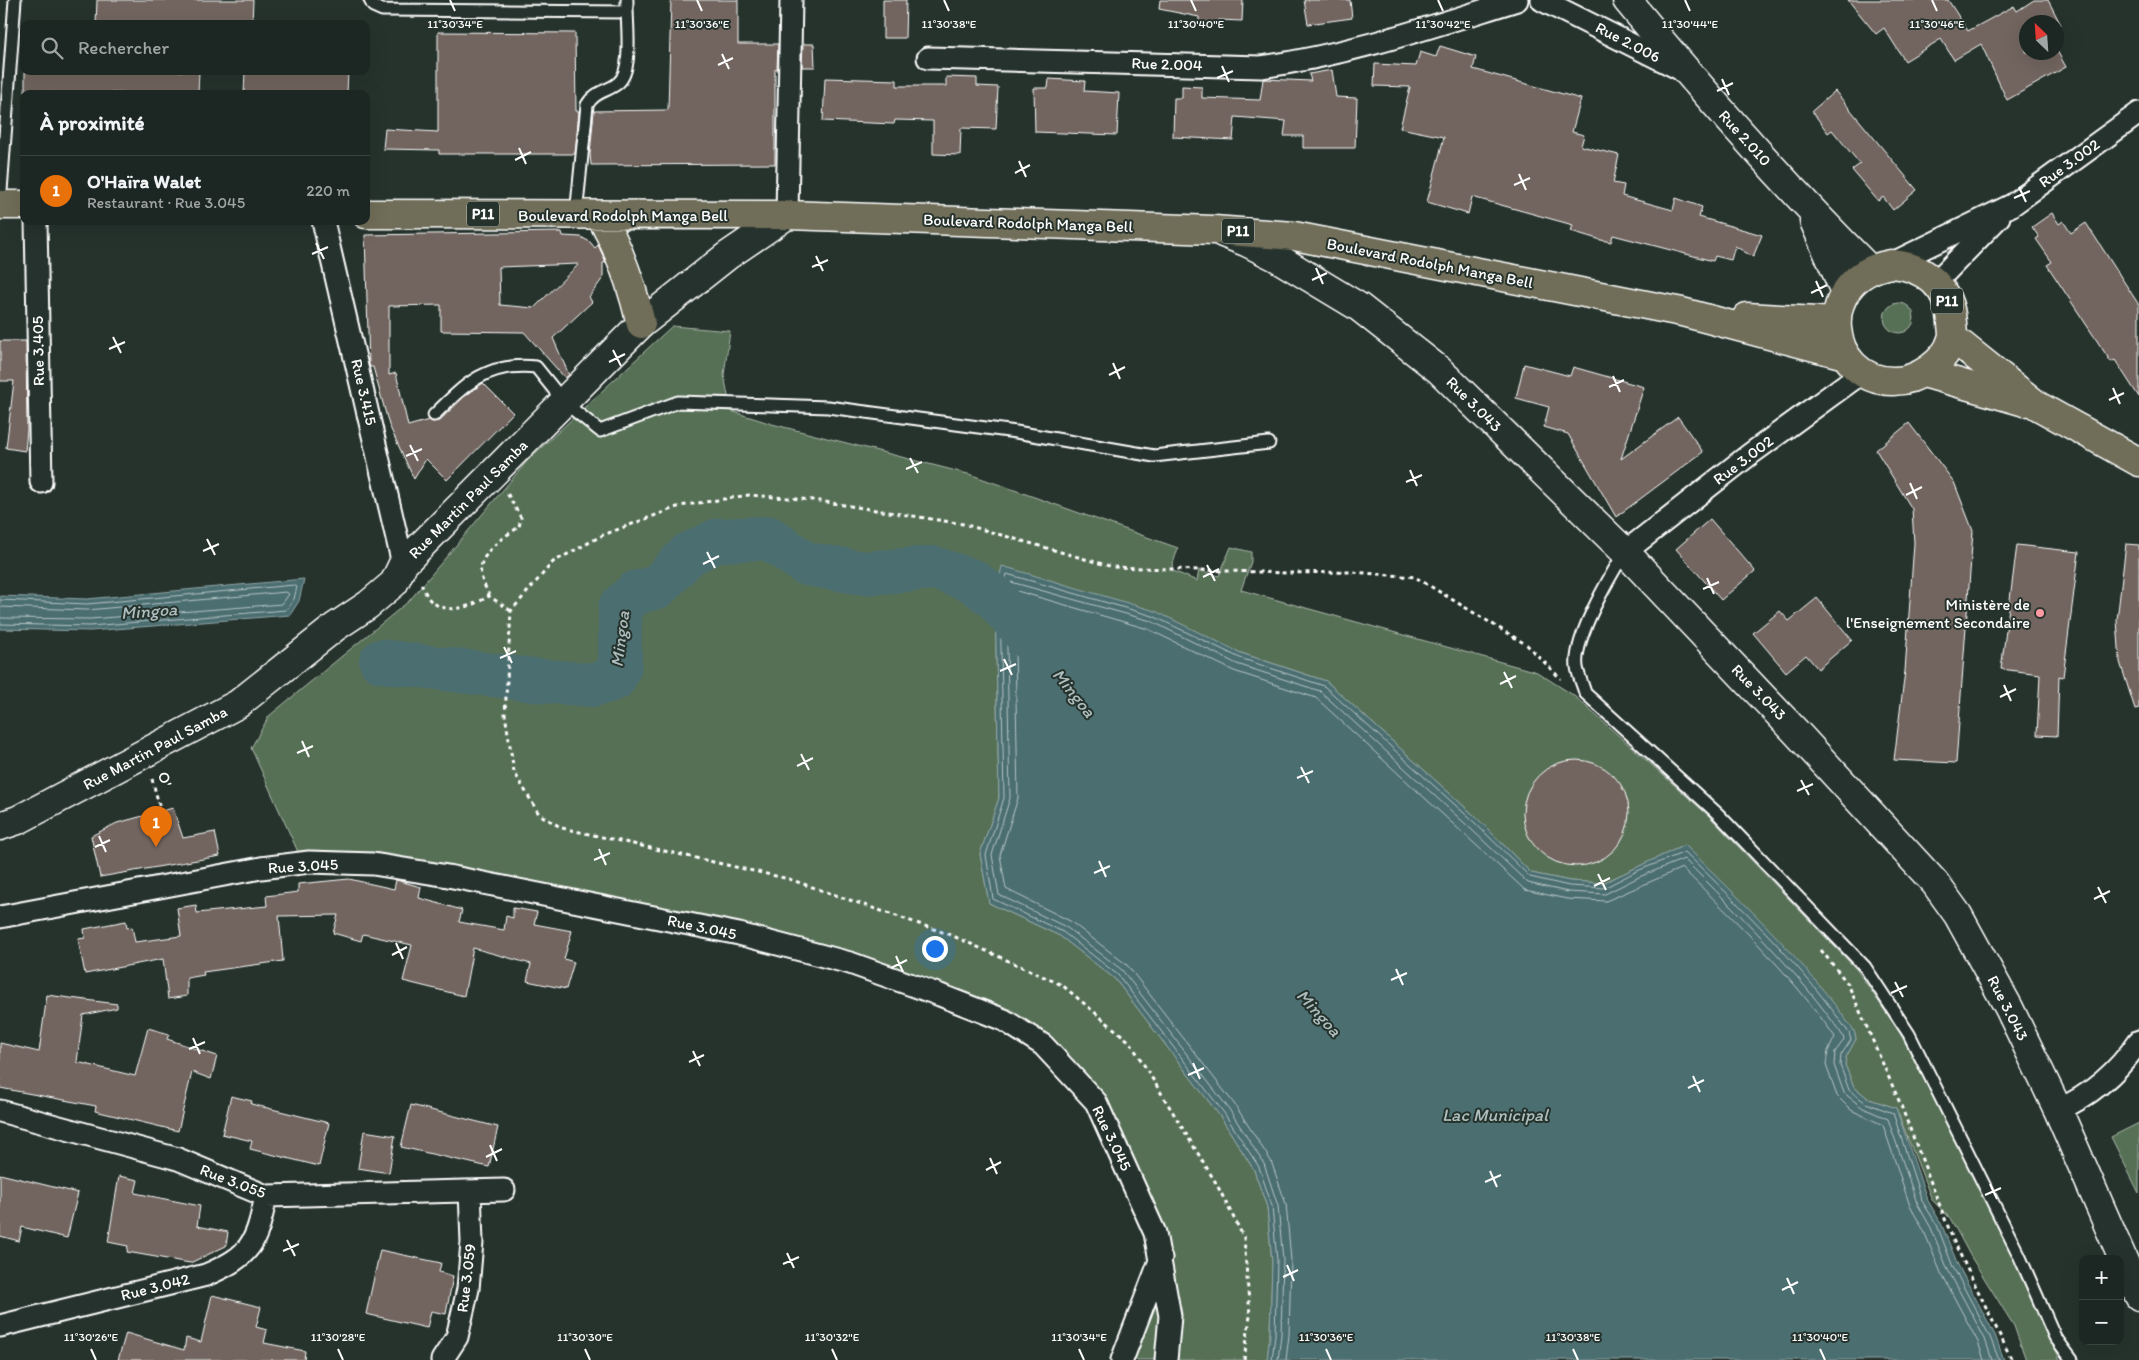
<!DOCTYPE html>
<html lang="fr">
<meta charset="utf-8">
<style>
body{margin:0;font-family:Itim,sans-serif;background:#252e2a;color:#f1f3f6}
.controls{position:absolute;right:15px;bottom:15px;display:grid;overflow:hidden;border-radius:10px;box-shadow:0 5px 20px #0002}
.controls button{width:45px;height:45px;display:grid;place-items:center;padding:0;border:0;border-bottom:1px solid #3a4340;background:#1c2622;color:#f1f3f6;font:25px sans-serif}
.compass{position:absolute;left:2019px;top:15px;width:45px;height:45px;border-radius:50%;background:#1c2622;box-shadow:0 5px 20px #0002;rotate:335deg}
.you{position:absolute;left:934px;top:948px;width:18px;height:18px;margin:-12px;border:4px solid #fff;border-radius:50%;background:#1a73e8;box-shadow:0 0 0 8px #1a73e833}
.badge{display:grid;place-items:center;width:32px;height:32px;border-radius:50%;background:#1a73e8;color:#fff;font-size:16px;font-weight:700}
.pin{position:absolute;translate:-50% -41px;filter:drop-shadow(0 1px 2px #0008)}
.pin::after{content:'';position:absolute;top:26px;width:18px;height:15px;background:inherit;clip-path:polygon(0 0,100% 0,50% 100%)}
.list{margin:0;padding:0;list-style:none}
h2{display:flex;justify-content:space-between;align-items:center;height:65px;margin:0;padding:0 20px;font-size:21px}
h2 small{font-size:16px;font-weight:400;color:#a0a5a5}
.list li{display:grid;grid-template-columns:32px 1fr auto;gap:15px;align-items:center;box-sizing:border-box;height:70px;padding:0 20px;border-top:1px solid #3a4340}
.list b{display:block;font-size:19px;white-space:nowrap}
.list p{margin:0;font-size:16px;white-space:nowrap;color:#a0a5a5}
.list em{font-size:16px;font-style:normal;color:#a0a5a5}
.icon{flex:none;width:28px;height:28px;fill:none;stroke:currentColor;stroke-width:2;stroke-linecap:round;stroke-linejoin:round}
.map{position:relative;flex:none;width:2139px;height:1360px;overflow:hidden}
.search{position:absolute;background:#1c2622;box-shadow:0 5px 20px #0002;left:20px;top:20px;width:350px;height:55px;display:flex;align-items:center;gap:12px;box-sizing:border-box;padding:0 18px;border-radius:10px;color:#a0a5a5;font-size:19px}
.panel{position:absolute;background:#1c2622;box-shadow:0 5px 20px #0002;left:20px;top:90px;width:350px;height:135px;border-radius:10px}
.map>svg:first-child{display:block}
.green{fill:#577056;stroke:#abb8aa}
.water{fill:#4b6e71;stroke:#93a8aa}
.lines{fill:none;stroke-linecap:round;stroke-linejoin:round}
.shore{stroke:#b7c5c6;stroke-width:1}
.river{stroke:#4b6e71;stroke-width:44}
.building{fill:#72655f;stroke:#fff;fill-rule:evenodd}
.lane-casing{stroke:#fff;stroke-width:15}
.street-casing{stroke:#fff;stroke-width:25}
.secondary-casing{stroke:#fff;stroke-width:31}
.primary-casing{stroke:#fff;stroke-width:31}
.path{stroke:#fff;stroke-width:3;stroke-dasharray:4 4;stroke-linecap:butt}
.lane{stroke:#26332d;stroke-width:11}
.street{stroke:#26332d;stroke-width:21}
.secondary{stroke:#26332d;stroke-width:28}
.primary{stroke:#706e59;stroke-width:28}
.ticks{fill:none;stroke:#fff;stroke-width:2}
.poi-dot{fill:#ff9aa2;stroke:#26332d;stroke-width:2}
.labels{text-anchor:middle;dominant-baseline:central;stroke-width:4;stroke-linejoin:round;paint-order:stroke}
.shield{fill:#26332d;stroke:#bec2c0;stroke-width:1}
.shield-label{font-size:15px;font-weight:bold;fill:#fff}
.street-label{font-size:16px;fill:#fff;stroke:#26332d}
.poi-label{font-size:16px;fill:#fff;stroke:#26332d;text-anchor:end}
.water-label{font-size:18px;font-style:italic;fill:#aebebf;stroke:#26332d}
.ticks-label{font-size:12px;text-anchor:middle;fill:#fff;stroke:#26332d;stroke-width:4;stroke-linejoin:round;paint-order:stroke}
</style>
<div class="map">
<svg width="2139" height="1360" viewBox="0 0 2139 1360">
<rect width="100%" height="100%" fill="#26332d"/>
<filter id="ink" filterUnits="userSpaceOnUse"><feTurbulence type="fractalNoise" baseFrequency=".02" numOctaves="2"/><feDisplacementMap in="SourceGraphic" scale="10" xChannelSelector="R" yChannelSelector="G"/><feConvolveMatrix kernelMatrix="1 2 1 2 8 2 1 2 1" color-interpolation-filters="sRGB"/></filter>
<g filter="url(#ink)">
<path class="green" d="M1884 318a15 15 0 1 1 30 0a15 15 0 1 1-30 0Z
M672,326L730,331L724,375L731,411L772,424L972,475L1178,548L1171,570L1197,581L1199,570L1219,576L1231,547L1251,552V562L1241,590L1537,672L1573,695L1709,816L1857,970L1900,1033L2018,1259L2060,1360H2026L2014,1326L1971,1257L1950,1218L1932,1200L1896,1108L1869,1099L1854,1087L1845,1065L1846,1057L1856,1039L1854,1031L1685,845L1603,883L1570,881L1531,873L1478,819L1326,681L1241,653L1065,586L1003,567L995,598L999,798L980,854L989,903L1060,936L1115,979L1220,1116L1254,1170L1267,1207L1272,1262L1270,1335L1267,1360H1131L1141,1316L1152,1223L1109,1122L1045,1039L931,988L575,901L303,863L251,748L269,716L409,601L529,459Z
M2139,1123V1193L2111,1137Z"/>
<path class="water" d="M1002,566L1155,611L1241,653L1326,681L1478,819L1531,873L1570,881L1603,883L1685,845C1745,904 1806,962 1854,1031L1856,1039L1846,1057L1845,1065L1854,1087L1869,1099L1896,1108L1927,1199L1941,1223L1958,1265L1995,1335L2004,1360H1267L1270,1335L1272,1261L1267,1207L1254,1170L1220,1116L1115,979L1060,936L989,903L980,854L999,798L995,598Z
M304,579L299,601L290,615L90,631L0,629V596L87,599Z"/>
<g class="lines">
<path class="shore" d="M0,600L87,604L294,585L297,587L294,599L286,610L90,626L0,624
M0,607L87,610L286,592L289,594L282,604L90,619L0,618
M1272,1360L1275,1335L1277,1261L1272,1206L1259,1167L1224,1113L1118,975L1063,932L993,899L986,855L1004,798L1000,598L1007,574L1153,616L1240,658L1324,686L1475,823L1530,877L1569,886L1604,888L1637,871L1685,852C1743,909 1803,966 1849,1033L1851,1040L1841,1055L1840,1065L1849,1090L1866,1103L1893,1113L1922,1201L1937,1225L1953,1267L1990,1337L1999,1360
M1278,1360L1281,1335L1283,1260L1278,1206L1264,1164L1229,1109L1122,970L1066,927L999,895L992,855L1010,798L1006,599L1011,582L1151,621L1237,664L1320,691L1470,828L1528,883L1568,892L1605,894L1639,877L1684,859C1740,915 1798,971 1843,1036L1844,1040L1835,1052L1834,1065L1844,1093L1863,1108L1888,1119L1917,1203L1931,1228L1948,1270L1985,1339L1992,1360
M1286,1360L1289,1335L1291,1260L1286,1204L1271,1161L1235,1105L1127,965L1070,921L1006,889L1000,855L1018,798L1014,600L1017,591L1148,629L1234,671L1316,698L1525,890L1567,899L1606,901L1682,868C1736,921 1792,975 1835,1037L1828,1051L1826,1065L1837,1096L1851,1110L1883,1125L1910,1206L1924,1231L1941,1273L1978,1342L1984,1360"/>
<path class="river" d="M381,661L533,680L593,685L614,679L620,666V607L635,593L657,587L689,554L718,540L769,538L806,564L864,573L934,568L973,581L995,598L1034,644"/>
</g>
<path class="building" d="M97,0H253L252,24H96Z
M671,0H738V44H778L777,69H775V164L591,165L590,154L594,111L668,110Z
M883,0H906L905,38H883Z
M1160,0H1243L1242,21L1219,20V23L1199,24V17L1159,9Z
M1304,0H1350L1352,18L1308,24Z
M1848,0H1948L1968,31L2014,6L2017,11L2034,0H2048L2061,25L2056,28V22H2026V52H2056V49L2066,67L2007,100L1981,44L1954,60L1941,39L1905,61L1884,28L1876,34Z
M438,32L575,33L576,111H579L575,154H439V150L383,149L385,129L438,132Z
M803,44H814L815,67H802Z
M1440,46L1476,57L1473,69L1581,99L1572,132L1584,135L1581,146L1619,155L1613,183L1624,185L1622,196L1673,210L1676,198L1702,207L1699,217L1762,235L1753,257L1735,246L1731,260L1715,256L1713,261L1613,235L1611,242L1601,240L1571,231L1573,225L1472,197L1468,214L1427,202L1444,137L1400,128L1410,87L1374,86L1375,64L1416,66L1420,52L1436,57Z
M1332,70L1336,97L1357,98L1355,148H1303V136H1284L1286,121L1235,117L1233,140L1173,137L1174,98H1182V86L1202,87V98L1260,100L1263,79L1311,81L1309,74Z
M25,71H199L198,94L25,92Z
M245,71H348L347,94H244Z
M946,77L977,78V86L998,87L996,129L961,128L960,155L933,154V121L895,120L894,124L823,121L825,78L897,80V86H946Z
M1049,79L1085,81L1084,91L1119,93L1117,135L1035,132L1034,88H1048Z
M1835,91L1917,190L1893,210L1883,197L1878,201L1852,170L1860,164L1832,130L1828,133L1812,111Z
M2052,213L2059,224L2063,221L2071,233L2086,223L2139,305V397L2115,360L2111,362L2047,265L2052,262L2036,239L2039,237L2032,227Z
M562,232L563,236L581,237L590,242L595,248L598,245L606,262L603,263V278L589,297L592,302L553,338L569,375L565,378L524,332L441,331V305L389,306V375L396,373L408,426L429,420L432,422L439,421L464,397L483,383L513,413L447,480L426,459L414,479L389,425L373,367H370L369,364L365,235ZM579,264L534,308L500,305L499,267Z
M0,341H26L27,430L25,451L6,448L14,381H0Z
M1524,364L1570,376L1573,367L1644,387L1621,459L1678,417L1703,452L1616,517L1568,434L1544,427L1549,407L1516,398Z
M1909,423L1954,482L1973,531L1956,763L1894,760L1905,671L1914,543L1912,509L1876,450Z
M1710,519L1755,571L1721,600L1676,549Z
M2126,544L2139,545V708L2135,709L2120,662L2117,620Z
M2017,545L2079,552L2063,677L2059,676L2057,736L2037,735L2040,674L2001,669Z
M1817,598L1852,640L1818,669L1806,655L1786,672L1753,633L1780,611L1789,621Z
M1523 813a53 53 0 1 1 106 0a53 53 0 1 1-106 0Z
M173,808L183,838L215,832L220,856L100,877L91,836L117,823Z
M349,879L394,889L396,880L421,887L419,898L462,910L459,922L504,930L506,916L513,918V908L537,912L534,924L572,931L564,959L574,962L566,989L527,981L531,964L473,948L464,996L403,981L412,945L363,934L361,941L333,933L338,915L279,916L283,961L203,972L204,975L187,978V996L168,999L163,959L85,974L78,939L85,938L84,929L126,921L127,928L132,927L135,942L181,936L177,908L196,905L197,913L267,906L266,896L298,892V884Z
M47,995L117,1004V1008L83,1015L77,1062L135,1076L148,1028L169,1034L167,1039L217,1056L211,1079L192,1072L178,1131L95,1111L96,1106L0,1088V1043L39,1052Z
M231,1096L252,1101L251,1104L329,1123L319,1166L250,1149L252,1141L222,1134Z
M411,1105L498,1127L489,1167L401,1147Z
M364,1131L395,1136L389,1173L358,1168Z
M0,1174L78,1193L67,1238L22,1227L19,1241L0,1236Z
M119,1176L138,1180L135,1193L200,1206L197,1226L228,1232L226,1246L190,1263L127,1252L128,1246L108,1242Z
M380,1250L441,1263L439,1272L453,1276L446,1314L431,1311L427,1328L366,1314Z
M212,1295L261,1307L256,1327L267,1330L264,1343L305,1351L304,1360H118L126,1333L184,1350L186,1338L201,1342Z"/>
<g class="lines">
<g class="lane-casing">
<path id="lane" d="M370,0L373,6L382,10L626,12
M0,205L15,0
M576,215L587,105C595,91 607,92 618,83C634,70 626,21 627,0
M434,415C466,383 488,362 536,367L564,402L600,431L678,402L828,407L1016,432L1154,456L1269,443
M1625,552C1610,576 1573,639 1577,667C1578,675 1583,685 1585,693L1718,814L1865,967L1909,1034L2019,1255L2055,1337L2072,1360"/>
</g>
<g class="street-casing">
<path id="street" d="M1542,0L1682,70
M928,58L1261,67C1349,55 1433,26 1517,0
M787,215L791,0
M36,221L41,482
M323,221L403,564
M1891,264L2012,205L2139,113
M1936,282L1999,217
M1625,552L1749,455L1863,372
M0,917L261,868L309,862L373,864L448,876L739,934L850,963L940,995L1004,1020L1043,1045L1096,1102L1155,1233L1170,1316L1166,1360
M2058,1110C2092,1095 2118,1072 2139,1041
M0,1111L178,1159L266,1196L504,1190
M0,1326L206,1275C252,1255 256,1244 266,1196
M442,1360L457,1337L468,1289L472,1242L470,1191
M1122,1360L1161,1258"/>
</g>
<g class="secondary-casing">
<path id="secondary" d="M1627,0C1704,93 1784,184 1870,270
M1814,221L1845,292
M1223,233L1246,242L1276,257L1359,307L1439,370L1625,552L1796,732L1935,883L1958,915L2009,1008L2058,1110L2139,1296
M0,826L18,820L238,704L335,627L368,605L394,583L403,564L641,324L727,256L787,215"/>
</g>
<g class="primary-casing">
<path id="primary" d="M0,205H24
M366,214L787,215L1214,230L1294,236L1682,312L1845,355
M600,215C620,250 632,285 641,324
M1891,264C1925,266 1950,288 1952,323C1952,328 1954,334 1952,339C1946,362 1917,381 1894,381C1826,382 1811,278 1891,264Z
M1747,317L1836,322
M1953,338L2038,406L2139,462
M1924,373L2025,402"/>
</g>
<path class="path" d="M421,584C424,589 427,598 431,601C448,616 473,606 489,596L511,611
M489,596C487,590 483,583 481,576C477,554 503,537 519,527L521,518L507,493
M152,779L161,812
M1821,950L1848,984L1900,1103L1954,1242L2012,1360
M1244,1360L1250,1316L1244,1238L1216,1183L1130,1042L1062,985L951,935L789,879L562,828L539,814L514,772L505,714L511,611L553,562L603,535L680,506L749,495L813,500L963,524L1113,567L1287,573L1352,572L1415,577L1527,645L1561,679"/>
<use href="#lane" class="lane"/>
<use href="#street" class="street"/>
<use href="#secondary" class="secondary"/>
<use href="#primary" class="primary"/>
</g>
</g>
<path class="ticks" d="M450,0L455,11M697,0L702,11M944,0L949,11M1191,0L1196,11M1438,0L1443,11M1685,0L1690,11M1932,0L1937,11M722,54L729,69M718,65L733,58M1222,66L1229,82M1217,78L1233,71M1722,79L1729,95M1717,91L1733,83M519,148L526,164M515,160L531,152M1019,161L1026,177M1015,173L1030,165M1519,174L1526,190M1514,185L1530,178M2019,187L2026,202M2014,198L2030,191M316,243L324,259M312,254L328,247M816,256L823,271M812,267L828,260M1316,268L1323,284M1312,280L1327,273M1816,281L1823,297M1811,293L1827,285M113,337L121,353M109,349L125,342M613,350L621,366M609,362L625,354M1113,363L1120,379M1109,375L1125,367M1613,376L1620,392M1609,387L1624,380M2113,388L2120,404M2109,400L2124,393M410,445L418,461M406,456L422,449M910,458L918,473M906,469L922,462M1410,470L1417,486M1406,482L1422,475M1910,483L1917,499M1906,495L1922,487M207,539L215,555M203,551L219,544M707,552L715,568M703,564L719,556M1207,565L1215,581M1203,577L1219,569M1707,578L1714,594M1703,589L1719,582M504,647L512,663M500,658L516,651M1004,659L1012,675M1000,671L1016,664M1504,672L1512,688M1500,684L1516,676M2004,685L2011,701M2000,697L2016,689M302,741L309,757M297,753L313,746M801,754L809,770M797,766L813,758M1301,767L1309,783M1297,778L1313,771M1801,780L1809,795M1797,791L1813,784M99,836L106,852M95,847L110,840M599,849L606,865M594,860L610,853M1099,861L1106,877M1094,873L1110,866M1598,874L1606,890M1594,886L1610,878M2098,887L2106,903M2094,899L2110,891M396,943L403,959M392,955L407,947M896,956L903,972M891,968L907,960M1396,969L1403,985M1391,980L1407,973M1895,982L1903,997M1891,993L1907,986M193,1038L200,1054M189,1049L205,1042M693,1051L700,1066M689,1062L704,1055M1193,1063L1200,1079M1188,1075L1204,1068M1693,1076L1700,1092M1688,1088L1704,1080M490,1145L497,1161M486,1157L502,1149M990,1158L997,1174M986,1170L1001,1162M1490,1171L1497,1187M1485,1182L1501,1175M1990,1184L1997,1199M1985,1195L2001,1188M287,1240L295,1256M283,1251L299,1244M787,1253L794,1268M783,1264L799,1257M1287,1265L1294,1281M1283,1277L1298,1270M1787,1278L1794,1294M1782,1290L1798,1282M91,1349L96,1360M338,1349L343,1360M585,1349L590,1360M832,1349L837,1360M1079,1349L1084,1360M1326,1349L1331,1360M1573,1349L1578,1360M1820,1349L1825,1360"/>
<circle class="poi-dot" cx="2040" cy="613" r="5"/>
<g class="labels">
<g class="shield">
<rect x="467" y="201.5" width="32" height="25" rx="4"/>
<rect x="1222" y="218.5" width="32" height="25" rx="4"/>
<rect x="1931" y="288.5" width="32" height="25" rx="4"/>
</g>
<g class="shield-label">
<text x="483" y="214">P11</text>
<text x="1238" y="231">P11</text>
<text x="1947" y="301">P11</text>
</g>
<g class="street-label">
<text transform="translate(1628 42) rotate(27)">Rue 2.006</text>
<text transform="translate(1167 64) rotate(2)">Rue 2.004</text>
<text transform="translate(1745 138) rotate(48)">Rue 2.010</text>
<text transform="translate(2069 163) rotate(-36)">Rue 3.002</text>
<text x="623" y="215">Boulevard Rodolph Manga Bell</text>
<text transform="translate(1028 223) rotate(2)">Boulevard Rodolph Manga Bell</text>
<text transform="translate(1430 263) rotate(11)">Boulevard Rodolph Manga Bell</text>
<text transform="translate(38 351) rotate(-91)">Rue 3.405</text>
<text transform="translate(364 392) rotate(77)">Rue 3.415</text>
<text transform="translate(1474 404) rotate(45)">Rue 3.043</text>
<text transform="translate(1743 460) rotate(-37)">Rue 3.002</text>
<text transform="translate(468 499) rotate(-45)">Rue Martin Paul Samba</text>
<text transform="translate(1759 692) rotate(46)">Rue 3.043</text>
<text transform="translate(155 748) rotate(-28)">Rue Martin Paul Samba</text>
<text transform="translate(165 779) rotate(74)">O'</text>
<text transform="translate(303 866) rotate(-3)">Rue 3.045</text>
<text transform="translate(702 927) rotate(12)">Rue 3.045</text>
<text transform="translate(2008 1008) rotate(63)">Rue 3.043</text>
<text transform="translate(1112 1138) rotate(64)">Rue 3.045</text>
<text transform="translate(233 1181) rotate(21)">Rue 3.055</text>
<text transform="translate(466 1278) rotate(-83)">Rue 3.059</text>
<text transform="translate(155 1287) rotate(-14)">Rue 3.042</text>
</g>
<g class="poi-label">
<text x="2030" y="604">Ministère de<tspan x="2030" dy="18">l'Enseignement Secondaire</tspan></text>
</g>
<g class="water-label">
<text transform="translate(149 611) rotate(-4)">Mingoa</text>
<text transform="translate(620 639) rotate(-83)">Mingoa</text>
<text transform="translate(1074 693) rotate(51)">Mingoa</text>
<text transform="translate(1319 1013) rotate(48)">Mingoa</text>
<text x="1495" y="1115">Lac Municipal</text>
</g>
</g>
<g class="ticks-label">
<text x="455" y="28">11°30'34"E</text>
<text x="702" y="28">11°30'36"E</text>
<text x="949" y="28">11°30'38"E</text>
<text x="1196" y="28">11°30'40"E</text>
<text x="1443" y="28">11°30'42"E</text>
<text x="1690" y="28">11°30'44"E</text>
<text x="1937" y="28">11°30'46"E</text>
<text x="91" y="1341">11°30'26"E</text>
<text x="338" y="1341">11°30'28"E</text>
<text x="585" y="1341">11°30'30"E</text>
<text x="832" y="1341">11°30'32"E</text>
<text x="1079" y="1341">11°30'34"E</text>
<text x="1326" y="1341">11°30'36"E</text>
<text x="1573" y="1341">11°30'38"E</text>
<text x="1820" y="1341">11°30'40"E</text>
</g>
</svg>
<div class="controls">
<button>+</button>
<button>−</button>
</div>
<svg class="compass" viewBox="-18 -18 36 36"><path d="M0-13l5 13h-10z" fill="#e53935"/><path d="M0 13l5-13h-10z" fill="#a0a5a5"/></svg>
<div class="you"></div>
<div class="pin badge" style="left:156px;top:847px;background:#e8710a">1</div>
<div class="search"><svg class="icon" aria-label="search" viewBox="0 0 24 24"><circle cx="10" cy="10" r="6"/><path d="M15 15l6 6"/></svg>Rechercher</div>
<section class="panel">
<h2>À proximité<small></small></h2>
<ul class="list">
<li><span class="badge" style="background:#e8710a">1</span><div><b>O'Haïra Walet</b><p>Restaurant · Rue 3.045</p></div><em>220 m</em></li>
</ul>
</section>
</div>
